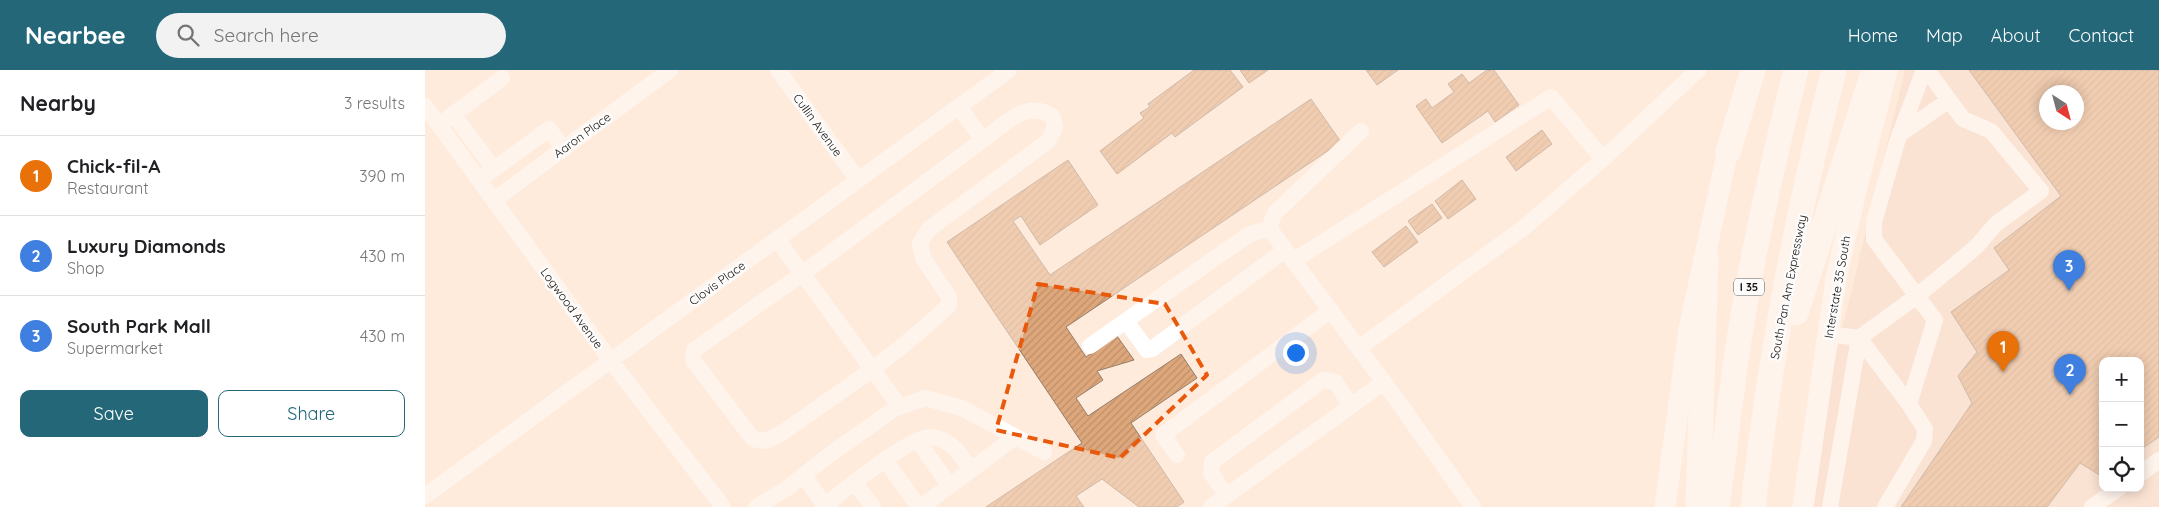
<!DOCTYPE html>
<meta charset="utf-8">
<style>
body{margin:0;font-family:Quicksand,sans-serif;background:#f2f2f2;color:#202124}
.controls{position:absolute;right:15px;bottom:15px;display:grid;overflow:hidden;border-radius:10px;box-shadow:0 2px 12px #0003}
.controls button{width:45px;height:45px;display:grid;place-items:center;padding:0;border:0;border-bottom:1px solid #e0e0e0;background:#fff;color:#202124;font:25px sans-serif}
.compass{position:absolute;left:1614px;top:15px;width:45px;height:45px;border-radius:50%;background:#fff;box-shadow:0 2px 12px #0003;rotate:144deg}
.you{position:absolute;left:870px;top:282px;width:18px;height:18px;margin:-12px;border:4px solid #fff;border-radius:50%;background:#1a73e8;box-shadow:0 0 0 8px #1a73e833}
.badge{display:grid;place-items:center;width:32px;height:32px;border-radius:50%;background:#236779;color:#fff;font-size:16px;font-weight:700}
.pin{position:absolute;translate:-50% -41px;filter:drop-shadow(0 1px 2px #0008)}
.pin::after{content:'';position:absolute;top:26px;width:18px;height:15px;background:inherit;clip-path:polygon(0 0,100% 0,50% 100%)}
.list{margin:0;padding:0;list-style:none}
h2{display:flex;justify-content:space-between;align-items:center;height:65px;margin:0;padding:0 20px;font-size:21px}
h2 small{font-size:16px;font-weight:400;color:#757577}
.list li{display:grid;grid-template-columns:32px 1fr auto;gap:15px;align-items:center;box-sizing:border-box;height:80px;padding:0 20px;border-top:1px solid #e0e0e0}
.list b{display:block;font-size:19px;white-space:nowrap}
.list p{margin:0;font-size:16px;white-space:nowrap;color:#757577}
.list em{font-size:16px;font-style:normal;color:#757577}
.actions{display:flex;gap:10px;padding:15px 20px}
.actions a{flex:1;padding:11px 0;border:1px solid #236779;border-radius:10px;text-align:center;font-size:18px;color:#236779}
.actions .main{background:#236779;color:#fff}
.icon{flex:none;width:28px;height:28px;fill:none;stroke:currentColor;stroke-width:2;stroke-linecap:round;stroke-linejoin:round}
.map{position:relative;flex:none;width:1734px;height:437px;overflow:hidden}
header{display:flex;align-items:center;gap:30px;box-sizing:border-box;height:70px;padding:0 25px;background:#236779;color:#fff}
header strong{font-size:24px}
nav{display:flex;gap:28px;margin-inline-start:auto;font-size:18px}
.search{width:350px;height:45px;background:#f2f2f2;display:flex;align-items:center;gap:12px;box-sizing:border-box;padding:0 18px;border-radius:28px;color:#757577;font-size:19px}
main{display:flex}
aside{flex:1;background:#fff}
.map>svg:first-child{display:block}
.built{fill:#f3dac8;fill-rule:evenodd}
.building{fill:url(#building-hatch);stroke:#937e6c;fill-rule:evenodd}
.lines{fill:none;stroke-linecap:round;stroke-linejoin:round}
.minor{stroke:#fff;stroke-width:16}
.major{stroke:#fff;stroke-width:21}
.highway{stroke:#fff;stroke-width:25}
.marked{fill:none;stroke:#e8590c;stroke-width:4;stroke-dasharray:10 6;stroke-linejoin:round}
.labels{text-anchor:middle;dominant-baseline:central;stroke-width:5;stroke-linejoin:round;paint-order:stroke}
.shield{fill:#fcfcfc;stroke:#5b5551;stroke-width:1}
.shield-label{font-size:11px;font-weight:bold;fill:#160e08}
.street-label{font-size:12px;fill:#160e08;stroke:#fcfcfc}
</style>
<header>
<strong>Nearbee</strong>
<div class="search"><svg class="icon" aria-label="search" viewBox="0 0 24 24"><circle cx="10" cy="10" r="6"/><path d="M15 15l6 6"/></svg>Search here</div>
<nav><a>Home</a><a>Map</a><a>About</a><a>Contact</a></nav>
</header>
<main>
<aside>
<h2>Nearby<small>3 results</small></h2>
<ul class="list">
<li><span class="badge" style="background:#e8710a">1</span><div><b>Chick-fil-A</b><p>Restaurant</p></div><em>390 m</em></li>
<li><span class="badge" style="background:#3f7fe0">2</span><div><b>Luxury Diamonds</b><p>Shop</p></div><em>430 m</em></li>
<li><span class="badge" style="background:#3f7fe0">3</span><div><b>South Park Mall</b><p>Supermarket</p></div><em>430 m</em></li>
</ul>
<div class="actions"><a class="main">Save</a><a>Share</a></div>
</aside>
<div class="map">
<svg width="1734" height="437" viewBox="0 0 1734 437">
<defs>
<pattern id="building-hatch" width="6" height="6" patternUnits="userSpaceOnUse" patternTransform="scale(1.25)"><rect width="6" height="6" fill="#dea77b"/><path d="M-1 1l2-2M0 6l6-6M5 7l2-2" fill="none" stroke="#be8f69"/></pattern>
</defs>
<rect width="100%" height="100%" fill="#ffebdc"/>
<path class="built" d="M1480,0H1734V437H1386L1396,346ZM1622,22H1652V52H1622ZM1678,291H1715V418H1678Z"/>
<path class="building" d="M769,0H805L818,17L750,67L747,63L692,104L675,81L719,48L715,43L725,37L723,34Z
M815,0H843L824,13Z
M941,0H973L952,15Z
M1062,0H1069L1094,35L1070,52L1063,41L1017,73L991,36L1001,29L1007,38L1029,22L1023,14L1037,4L1044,13Z
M1544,0H1734V367L1715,380V291H1678V407L1655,393L1622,437H1476L1547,333L1533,306L1552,282L1526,242L1584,200L1569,178L1636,126ZM1622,22H1652V52H1622Z
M886,29L916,72L641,257L661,287L692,266L709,290L672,301L678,310L651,328L663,346L756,284L772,308L706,353L759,432L752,437H714L677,409L651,426L659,437H561L657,373L522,172L643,90L673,135L615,175L596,146L588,151L625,205Z
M1117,60L1127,74L1091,101L1081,87Z
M1037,110L1051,129L1023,149L1010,131Z
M1007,134L1017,148L993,165L983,151Z
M981,156L993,172L959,197L947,182Z"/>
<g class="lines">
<path class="minor" d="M353,0L433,110
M1499,0L1472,72L1449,152V169L1510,250L1484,334L1434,268L1492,226L1551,177L1571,154L1616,121L1566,61L1538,49L1502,0
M0,36L186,291L298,437
M534,37L558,70L377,204L269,280L268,290L328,369L341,371L357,363C412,324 476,282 524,235V227L498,188L495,173L504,159L623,71L630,58L628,47C602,28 579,55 558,70
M28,44L69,99
M14,55L77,8
M936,61L850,143L844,158L959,312L1048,437
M1474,65L1524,30
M54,110L124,59L139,79
M69,130L245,0
M352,169L475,337
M868,191L1126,27L1178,89
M701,251L722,280L727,279L860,180
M1403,264L1434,268L1405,437
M665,276L823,165L844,158
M934,278L1101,156L1178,89L1273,0
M492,370L525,416
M752,385L738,365L906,240
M460,390L494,437
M1715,404L1734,390
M378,405L401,437
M430,413L448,437
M0,426L584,0
M802,426L786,403L787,392L898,310L910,312L926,335
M331,437L361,419L403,386L469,339L500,328L537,338L619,382
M398,437C416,423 487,364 507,367C526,369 536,385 546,400L590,367
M496,437L546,400
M786,437L959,312
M1460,437L1499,371L1500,359L1484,334
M1667,437L1694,418"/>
<path class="major" d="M1240,437L1264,259L1306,66
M1378,437L1411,209L1430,125L1462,0"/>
<path class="highway" d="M1303,82L1328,0
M1371,243L1449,0
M1273,437L1281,188
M1292,437C1299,388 1304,339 1311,290C1325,192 1347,95 1371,0
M1328,437C1344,290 1372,143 1409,0"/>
</g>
<path d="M0 0H1734V437H0ZM613,214L740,234L782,305L695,388L571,360Z" fill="#ffebdc" fill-opacity=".55" fill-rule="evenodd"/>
<path class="marked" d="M613,214L740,234L782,305L695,388L571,360Z"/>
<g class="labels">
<rect class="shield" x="1309" y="208.5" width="30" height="17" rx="4"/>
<g class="shield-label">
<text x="1324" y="217">I 35</text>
</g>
<g class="street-label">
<text transform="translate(393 55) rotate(54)">Cullin Avenue</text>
<text transform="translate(157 65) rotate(-36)">Aaron Place</text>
<text transform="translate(292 213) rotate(-36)">Clovis Place</text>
<text transform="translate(1363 217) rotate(-79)">South Pan Am Expressway</text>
<text transform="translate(1412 217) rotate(-80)">Interstate 35 South</text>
<text transform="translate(147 238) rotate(54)">Logwood Avenue</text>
</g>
</g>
</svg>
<div class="controls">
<button>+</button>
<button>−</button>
<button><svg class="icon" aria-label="locate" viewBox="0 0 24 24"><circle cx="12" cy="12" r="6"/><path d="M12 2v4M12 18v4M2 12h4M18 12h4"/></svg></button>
</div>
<svg class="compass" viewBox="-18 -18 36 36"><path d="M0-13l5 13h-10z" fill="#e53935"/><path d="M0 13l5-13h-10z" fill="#757577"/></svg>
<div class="you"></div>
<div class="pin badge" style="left:1578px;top:302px;background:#e8710a">1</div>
<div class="pin badge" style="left:1645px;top:325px;background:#3f7fe0">2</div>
<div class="pin badge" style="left:1644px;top:221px;background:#3f7fe0">3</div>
</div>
</main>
